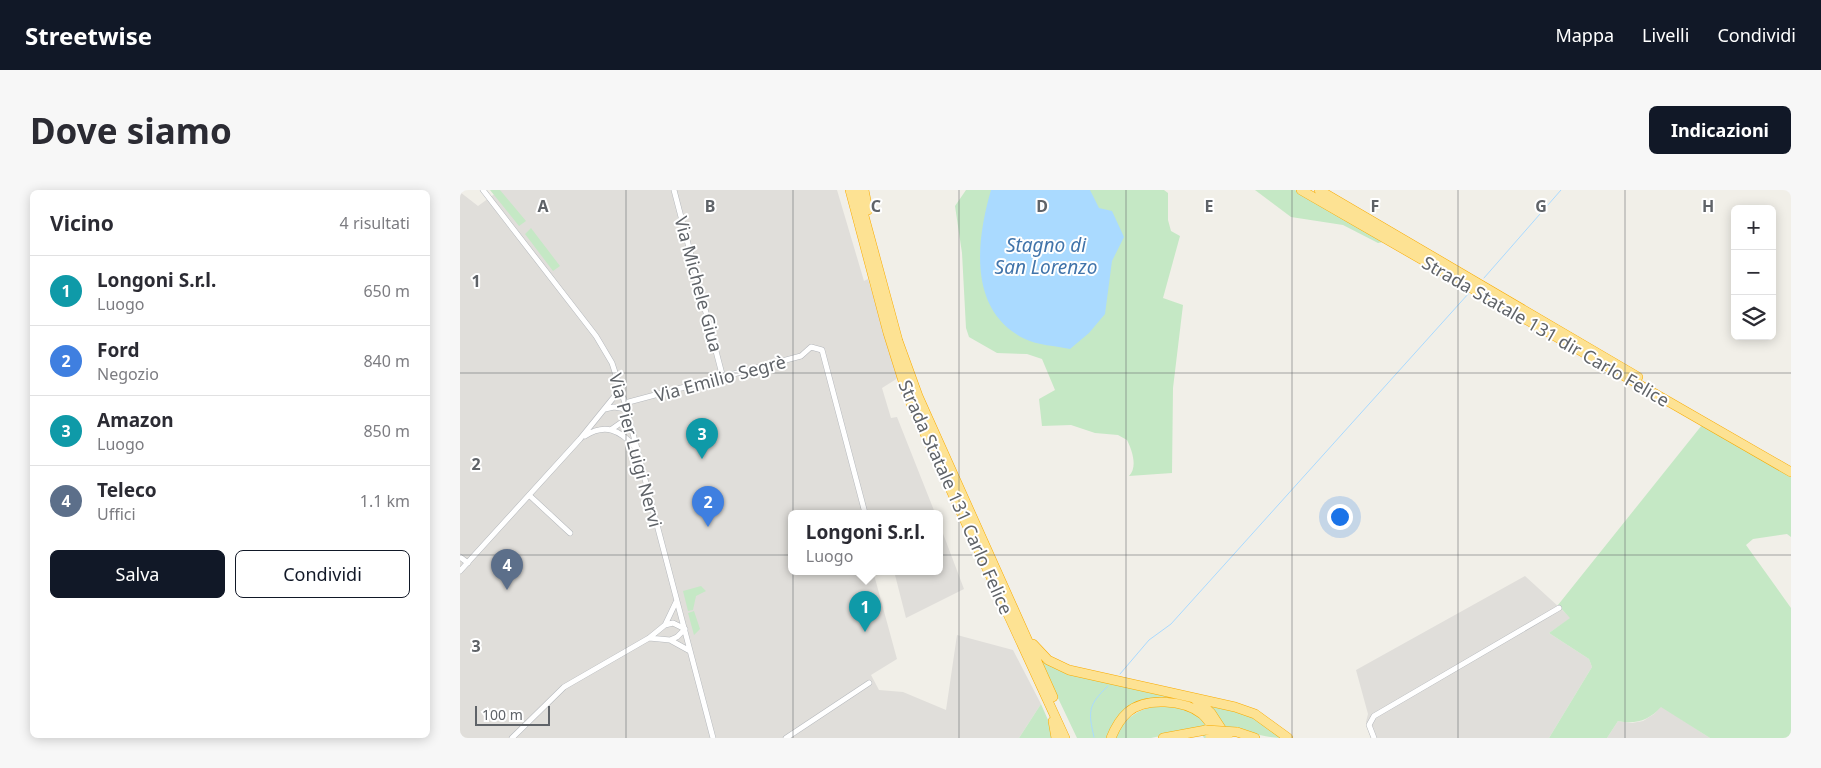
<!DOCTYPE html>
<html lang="it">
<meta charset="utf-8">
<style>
body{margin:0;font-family:"Noto Sans",sans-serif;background:#f7f7f7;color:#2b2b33}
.controls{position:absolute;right:15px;top:15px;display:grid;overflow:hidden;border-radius:8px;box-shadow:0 2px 12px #0003}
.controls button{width:45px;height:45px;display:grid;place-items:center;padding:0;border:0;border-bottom:1px solid #e1e1e2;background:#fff;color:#2b2b33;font:25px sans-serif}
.scale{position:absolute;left:15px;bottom:12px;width:75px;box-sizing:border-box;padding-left:5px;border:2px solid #5f6368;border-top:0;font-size:14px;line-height:18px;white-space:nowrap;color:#5f6368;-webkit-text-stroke:4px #fff;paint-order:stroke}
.you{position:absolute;left:879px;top:326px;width:18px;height:18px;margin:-12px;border:4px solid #fff;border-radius:50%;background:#1a73e8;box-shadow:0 0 0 8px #1a73e833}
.badge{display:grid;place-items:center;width:32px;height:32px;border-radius:50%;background:#111827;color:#fff;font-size:16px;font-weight:700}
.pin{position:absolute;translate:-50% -41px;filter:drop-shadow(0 1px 2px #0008)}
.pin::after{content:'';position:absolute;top:26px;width:18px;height:15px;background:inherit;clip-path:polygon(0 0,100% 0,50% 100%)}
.popup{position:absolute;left:328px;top:320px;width:155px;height:65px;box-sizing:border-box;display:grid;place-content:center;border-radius:8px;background:#fff;filter:drop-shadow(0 1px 4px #0005);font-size:16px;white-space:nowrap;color:#7c7c81}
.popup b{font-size:19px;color:#2b2b33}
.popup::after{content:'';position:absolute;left:50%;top:100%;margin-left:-10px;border:10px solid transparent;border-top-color:#fff}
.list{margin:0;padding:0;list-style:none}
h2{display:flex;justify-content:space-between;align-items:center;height:65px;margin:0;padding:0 20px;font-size:21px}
h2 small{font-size:16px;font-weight:400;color:#7c7c81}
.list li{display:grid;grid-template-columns:32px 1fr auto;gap:15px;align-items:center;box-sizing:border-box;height:70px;padding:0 20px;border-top:1px solid #e1e1e2}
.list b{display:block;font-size:19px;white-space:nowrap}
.list p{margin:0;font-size:16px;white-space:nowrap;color:#7c7c81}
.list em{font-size:16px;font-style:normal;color:#7c7c81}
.actions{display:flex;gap:10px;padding:15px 20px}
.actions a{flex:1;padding:11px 0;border:1px solid #111827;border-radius:8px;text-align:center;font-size:18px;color:#111827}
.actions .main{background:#111827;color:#fff}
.icon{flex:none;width:28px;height:28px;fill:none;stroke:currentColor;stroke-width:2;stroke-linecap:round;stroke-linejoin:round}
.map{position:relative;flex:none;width:1331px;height:548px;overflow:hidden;border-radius:8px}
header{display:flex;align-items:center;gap:30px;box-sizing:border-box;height:70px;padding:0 25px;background:#111827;color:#fff}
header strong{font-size:24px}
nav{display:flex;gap:28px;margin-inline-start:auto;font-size:18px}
.intro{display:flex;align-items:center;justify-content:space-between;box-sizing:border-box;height:120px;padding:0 30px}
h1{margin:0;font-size:35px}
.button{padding:12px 22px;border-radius:8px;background:#111827;color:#fff;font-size:18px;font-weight:700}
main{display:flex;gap:30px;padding:0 30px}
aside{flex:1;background:#fff;border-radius:8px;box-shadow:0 2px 12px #0003}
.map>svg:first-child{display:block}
.industrial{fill:#e0deda}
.green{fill:#c5e8c5}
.water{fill:#aadaff}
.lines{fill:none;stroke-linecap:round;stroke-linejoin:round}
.stream{stroke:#aadaff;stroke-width:1}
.street-casing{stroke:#b5b8bc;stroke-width:6}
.highway-casing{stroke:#f9ab00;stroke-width:10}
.street{stroke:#fff;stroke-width:5}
.highway{stroke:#fde293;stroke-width:9}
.highway-bridge-casing{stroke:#f9ab00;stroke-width:10;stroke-linecap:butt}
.highway-bridge{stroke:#fde293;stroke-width:9}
.grid{fill:none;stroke:#5f6368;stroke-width:1;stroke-opacity:0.55}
.labels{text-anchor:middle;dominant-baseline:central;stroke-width:4;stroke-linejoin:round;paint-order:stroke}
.street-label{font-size:18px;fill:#5f6368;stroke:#fff}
.water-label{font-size:19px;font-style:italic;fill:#4174aa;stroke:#fff}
.grid-label{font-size:16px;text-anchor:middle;font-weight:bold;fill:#5f6368;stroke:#fff;stroke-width:4;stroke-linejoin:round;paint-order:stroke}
</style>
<header>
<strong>Streetwise</strong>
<nav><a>Mappa</a><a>Livelli</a><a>Condividi</a></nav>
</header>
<div class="intro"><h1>Dove siamo</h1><a class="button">Indicazioni</a></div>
<main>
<aside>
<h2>Vicino<small>4 risultati</small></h2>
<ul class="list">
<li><span class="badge" style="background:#0f9aa8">1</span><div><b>Longoni S.r.l.</b><p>Luogo</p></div><em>650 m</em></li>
<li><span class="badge" style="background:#3f7fe0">2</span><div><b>Ford</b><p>Negozio</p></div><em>840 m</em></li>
<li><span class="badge" style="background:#0f9aa8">3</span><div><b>Amazon</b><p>Luogo</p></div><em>850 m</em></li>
<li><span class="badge" style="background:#5c6f8a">4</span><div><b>Teleco</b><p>Uffici</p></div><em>1.1 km</em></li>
</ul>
<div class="actions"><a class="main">Salva</a><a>Condividi</a></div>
</aside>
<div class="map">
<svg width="1331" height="548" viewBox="0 0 1331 548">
<rect width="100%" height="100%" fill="#f1efe8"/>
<path class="industrial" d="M40,0H377L404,91L408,89L438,188L422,198L431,228L437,227L475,323H331V381H413L437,469L411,485L419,500L443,502L486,520L497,445L553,460L581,514L559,548H0V2L18,16Z
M479,333L504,399L446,428L434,381H479Z
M1065,386L1111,428L1089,443L1129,469L1132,477L1089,548H912L906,532L908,524L896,480Z
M1201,516L1250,548H1147L1158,531L1172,533L1183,531L1194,524Z"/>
<path class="green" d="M30,0H40L66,31L59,36Z
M506,0H704L708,3V30L711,41L720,46L703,108L723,115L713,198L712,283L669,286C678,277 672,260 667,250L658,245L635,243L611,235L582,236L579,209L595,200L582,169L567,164L537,163L509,147L506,138L502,63L495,16Z
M795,0H835L923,52L918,53L883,35L831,27Z
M71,38L100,76L93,81L65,44Z
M1242,235L1331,287V347L1327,344L1293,349L1286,355L1331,418V548H1250L1201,517C1189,530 1176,535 1158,531L1147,548H1089L1132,477L1129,469L1089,443L1110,428L1098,415Z
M241,396L246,401L236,406L233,420L228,421L223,401Z
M234,421L240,439L234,445L228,423Z
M578,466L588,473L731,510L746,521L729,513L666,519L648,548H617Z
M581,514L592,539V548H559Z
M746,514L791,526L824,548C803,548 784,540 763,537Z
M706,515L736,522L757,548H744L739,538L691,548H655C665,525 682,517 706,515Z"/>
<path class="water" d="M531,0H630L639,18L652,21L664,47L652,71L645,124L629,143L610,159C596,156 577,155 565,149C508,121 516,52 531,0Z"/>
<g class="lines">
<path class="stream" d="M1024,88L1101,0
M660,484L689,450L711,434L1009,103
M634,547C628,521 628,515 648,496"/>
<g class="street-casing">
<path id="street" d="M23,0L136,146L152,173L165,213L253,548
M214,0L263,188
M165,213L341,166L351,157L362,160L405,323
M145,219L154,217L166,219
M152,239L169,227
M125,246C145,233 160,240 175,257
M69,305L110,343
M0,367L8,373
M0,381L120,249L154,207L160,195
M205,435L213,433L225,439
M189,448L210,450L230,461
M210,450L217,447L225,439
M52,548L104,497L189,448L205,435L216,412
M326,548L409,493
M914,548L909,535L914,526L1099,418"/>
</g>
<g class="highway-casing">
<path id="highway" d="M390,0L428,143L448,207L605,548
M397,0L438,151L458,206L593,507
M404,0L408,20
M841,0L1331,282
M859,0L1178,187
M573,454L588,470L609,480L775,517L795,524L828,548
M735,509L751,523L766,546
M593,531L596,548
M777,542L795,548
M651,548C655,538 660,529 668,522C686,507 724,510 742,524C749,530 753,538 758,546
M703,548L746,540"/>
</g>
<use href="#street" class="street"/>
<use href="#highway" class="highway"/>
<g class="highway-bridge-casing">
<path id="highway-bridge" d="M746,540L777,542
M750,546L768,548"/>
</g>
<use href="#highway-bridge" class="highway-bridge"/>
</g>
<path class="grid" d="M166,0V548M333,0V548M499,0V548M666,0V548M832,0V548M998,0V548M1165,0V548M0,183H1331M0,365H1331"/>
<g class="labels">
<g class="street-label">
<text transform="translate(239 94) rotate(75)">Via Michele Giua</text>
<text transform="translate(1086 141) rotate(30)">Strada Statale 131 dir Carlo Felice</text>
<text transform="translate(260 188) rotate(-15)">Via Emilio Segrè</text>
<text transform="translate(176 260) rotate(75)">Via Pier Luigi Nervi</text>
<text transform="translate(496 307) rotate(66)">Strada Statale 131 Carlo Felice</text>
</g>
<g class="water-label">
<text x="586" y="55">Stagno di<tspan x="586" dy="22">San Lorenzo</tspan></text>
</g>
</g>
<g class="grid-label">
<text x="83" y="22">A</text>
<text x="250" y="22">B</text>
<text x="416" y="22">C</text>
<text x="582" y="22">D</text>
<text x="749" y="22">E</text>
<text x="915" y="22">F</text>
<text x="1081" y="22">G</text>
<text x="1248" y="22">H</text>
<text x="16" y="97">1</text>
<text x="16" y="280">2</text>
<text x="16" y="462">3</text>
</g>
</svg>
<div class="controls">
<button>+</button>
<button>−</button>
<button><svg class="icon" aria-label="layers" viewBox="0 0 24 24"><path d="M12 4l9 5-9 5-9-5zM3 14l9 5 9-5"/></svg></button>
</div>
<div class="scale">100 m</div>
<div class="you"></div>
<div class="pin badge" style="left:405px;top:442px;background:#0f9aa8">1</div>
<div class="popup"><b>Longoni S.r.l.</b>Luogo</div>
<div class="pin badge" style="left:248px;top:337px;background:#3f7fe0">2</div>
<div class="pin badge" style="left:242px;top:269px;background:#0f9aa8">3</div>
<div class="pin badge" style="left:47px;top:400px;background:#5c6f8a">4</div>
</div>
</main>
